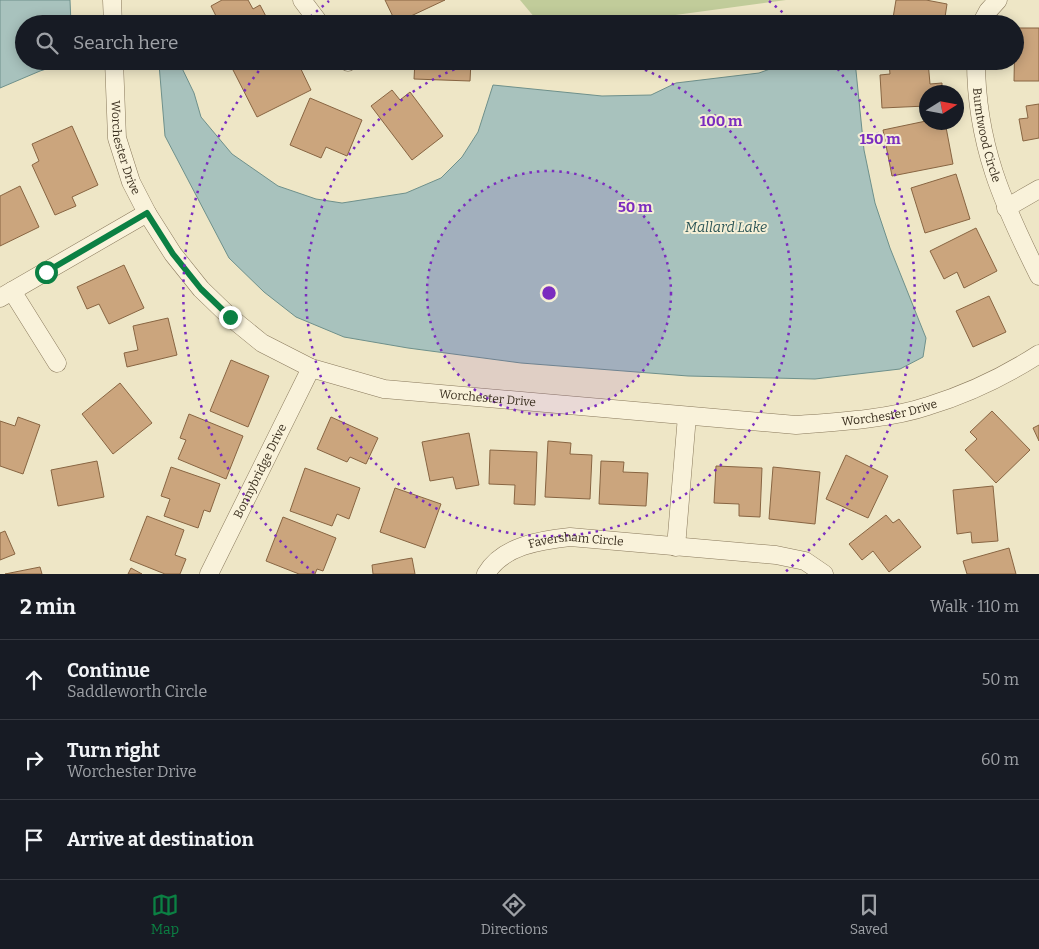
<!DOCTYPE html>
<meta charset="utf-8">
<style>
body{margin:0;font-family:Bitter,serif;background:#20242c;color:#f1f3f6}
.compass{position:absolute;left:919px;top:85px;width:45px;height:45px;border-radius:50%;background:#171b24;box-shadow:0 2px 12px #0003;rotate:79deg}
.stop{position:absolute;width:15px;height:15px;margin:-11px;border:4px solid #0b8043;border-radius:50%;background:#fff}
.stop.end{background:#0b8043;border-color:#fff;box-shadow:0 1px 5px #0008}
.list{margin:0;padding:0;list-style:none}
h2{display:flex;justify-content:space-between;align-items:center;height:65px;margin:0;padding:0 20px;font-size:21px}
h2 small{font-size:16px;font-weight:400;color:#9ea1a6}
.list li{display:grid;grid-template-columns:32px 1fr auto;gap:15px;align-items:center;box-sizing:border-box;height:80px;padding:0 20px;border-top:1px solid #363941}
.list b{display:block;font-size:19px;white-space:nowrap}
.list p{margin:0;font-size:16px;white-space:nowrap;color:#9ea1a6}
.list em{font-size:16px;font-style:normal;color:#9ea1a6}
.icon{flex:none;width:28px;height:28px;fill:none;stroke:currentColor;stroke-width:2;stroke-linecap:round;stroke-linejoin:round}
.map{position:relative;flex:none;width:1039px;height:574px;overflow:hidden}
.search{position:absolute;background:#171b24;box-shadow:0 2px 12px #0003;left:15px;right:15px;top:15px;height:55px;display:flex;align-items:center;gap:12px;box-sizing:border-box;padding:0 18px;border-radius:28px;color:#9ea1a6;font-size:19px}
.sheet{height:305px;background:#171b24}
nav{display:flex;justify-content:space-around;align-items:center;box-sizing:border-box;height:70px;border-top:1px solid #363941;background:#171b24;font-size:14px;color:#9ea1a6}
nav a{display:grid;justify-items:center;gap:2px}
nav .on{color:#0b8043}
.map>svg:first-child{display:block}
.green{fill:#c1cc9a}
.water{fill:#a8c2bd;stroke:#6e908b}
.building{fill:#cba57d;stroke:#886542}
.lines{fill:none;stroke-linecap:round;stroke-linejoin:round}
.minor-casing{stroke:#89795c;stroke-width:19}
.minor{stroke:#f9f2da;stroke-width:18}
.route{stroke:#0b8043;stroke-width:6}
.ring{fill:none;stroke:#7b2cbf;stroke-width:2.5;stroke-dasharray:2.5 5}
.labels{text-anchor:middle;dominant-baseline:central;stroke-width:4;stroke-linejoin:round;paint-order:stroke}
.street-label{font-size:12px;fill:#3a2f1f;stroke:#f5efd6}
.water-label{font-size:14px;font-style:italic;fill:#2f5859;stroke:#f5efd6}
.centre{fill:#7b2cbf;stroke:#f5efd6;stroke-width:2.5}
.ring-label{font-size:15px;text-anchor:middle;font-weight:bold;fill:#7b2cbf;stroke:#f5efd6;stroke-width:4;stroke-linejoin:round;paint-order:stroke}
</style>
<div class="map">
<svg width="1039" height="574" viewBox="0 0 1039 574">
<rect width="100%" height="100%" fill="#eee6c6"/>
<path class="green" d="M520,0H786L609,24H540Z"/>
<path class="water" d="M0,0H70L71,24H24V61L68,62L40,71L0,88Z
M792,61H855L864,150L875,203L890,248L926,338L923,357L900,369L815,379L688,376L521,363L408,348L344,337L296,317L264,292L229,258L165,136L159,64L179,62L194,93L201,117L232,154L278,186L316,199L342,203L406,193L441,178L462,157L478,132L493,85L602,96L651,95L676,83L759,73Z"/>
<path class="building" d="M222,0H248L253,9L260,5L270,24H220L211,6Z
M385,0H445L396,23Z
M896,0H926L947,4L944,24H892Z
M1015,28H1039V81H1014Z
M245,61H297L311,90L257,117L232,68Z
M415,61H471L470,81L414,79Z
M928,61L930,84L942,83V92H926V106L882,108L880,75L890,74L889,63Z
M392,90L400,100L410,92L443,136L412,160L371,106Z
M310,98L362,120L347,156L326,147L321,158L290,145Z
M1039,104V138L1023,141L1019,119L1028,118L1026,106Z
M926,121L945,122L953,164L892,176L883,130Z
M72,126L98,185L72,197L76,206L55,215L32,165L39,161L32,144Z
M956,174L970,219L925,233L911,188Z
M20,186L39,227L0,246V196Z
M976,228L997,271L964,288L957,272L944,279L930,251Z
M124,265L144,308L109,324L99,304L87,309L77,287Z
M989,296L1006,332L973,347L956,311Z
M168,318L177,355L127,367L124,353L138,350L133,326Z
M231,360L269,376L248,427L210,411Z
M120,383L152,423L113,454L82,414Z
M992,411L1030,450L996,483L965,450L977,439L970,432Z
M189,414L243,436L226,479L178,459L186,440L180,438Z
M18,417L40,425L23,474L0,466V421L15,426Z
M331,417L378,438L366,464L350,457L347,462L317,449Z
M1039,425V441L1033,428Z
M469,433L479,485L456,489L453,477L430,481L422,442Z
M548,441L571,443L570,454L592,455L590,499L545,497Z
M490,450L537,452L535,505L514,504L515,485L489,484Z
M846,455L888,476L868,518L826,499Z
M97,461L104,497L58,506L51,470Z
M601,461L624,462L623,472L648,473L646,506L599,504Z
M716,466L762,468L760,517L739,516V504L714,503Z
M171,467L220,484L210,512L204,510L198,528L164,516L170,499L161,496Z
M773,467L820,472L815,524L769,519Z
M305,468L360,488L349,519L337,514L332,526L290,511Z
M993,486L998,541L972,543L971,532L957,534L953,490Z
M395,488L441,504L425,548L380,532Z
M886,515L893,523L899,519L921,547L889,572L873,551L862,560L849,544Z
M147,516L184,530L175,555L186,559L180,574H165L130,560Z
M283,517L336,538L323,571L317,569L315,574H299L266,561Z
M5,531L15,554L0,560V533Z
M1009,548L1016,574H967L963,561Z
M412,558L415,574H373L372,565Z
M40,567L42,574H5Z
M131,568L142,574H128Z"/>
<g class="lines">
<g class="minor-casing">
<g id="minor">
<path d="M112,0L113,24"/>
<path d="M302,0L320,24"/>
<path d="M981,24L988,11L998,0"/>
<path id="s1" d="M114,61L117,138L131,182L147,213L173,254L201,289L230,317L262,343L311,368L384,389L796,425C837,422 890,419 928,406C967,394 1005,376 1039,354"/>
<path d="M347,61L348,62"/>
<path id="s2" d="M976,61C976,144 1003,204 1039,276"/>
<path d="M1006,208L1039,189"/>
<path d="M12,291L57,363"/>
<path d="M0,298L147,213"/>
<path d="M676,547L687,416"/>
<path id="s3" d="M209,574L311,368"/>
<path id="s4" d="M486,574C502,546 541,540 570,537L776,555L805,561L824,574"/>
</g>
</g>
<use href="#minor" class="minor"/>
</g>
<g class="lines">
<path class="route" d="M46,272L147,213L173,254L201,289L230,317"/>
</g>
<circle cx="549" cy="293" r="122" fill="#7b2cbf" fill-opacity=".12"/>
<g class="ring">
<circle cx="549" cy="293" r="122"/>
<path d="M624 62A243 243 0 1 1 474 62"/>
<path d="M314 573A365 365 0 0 1 265 63M305 22A365 365 0 0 1 329 1M769 1A365 365 0 0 1 793 22M833 63A365 365 0 0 1 784 573"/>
</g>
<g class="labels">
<g class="street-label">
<text stroke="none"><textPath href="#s2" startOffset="75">Burntwood Circle</textPath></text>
<text stroke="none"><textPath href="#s1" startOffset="88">Worchester Drive</textPath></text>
<text stroke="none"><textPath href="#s1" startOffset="568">Worchester Drive</textPath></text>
<text stroke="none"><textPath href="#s1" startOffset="972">Worchester Drive</textPath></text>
<text stroke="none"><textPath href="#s3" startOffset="115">Bonnybridge Drive</textPath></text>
<text stroke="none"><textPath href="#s4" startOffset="101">Faversham Circle</textPath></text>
</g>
<g class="water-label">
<text x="726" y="227">Mallard Lake</text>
</g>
</g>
<circle cx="549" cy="293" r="8" class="centre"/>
<g class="ring-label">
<text x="721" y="126">100 m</text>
<text x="880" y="144">150 m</text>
<text x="635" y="212">50 m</text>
</g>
</svg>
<svg class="compass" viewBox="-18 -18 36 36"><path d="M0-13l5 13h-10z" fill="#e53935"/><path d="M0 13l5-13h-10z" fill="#9ea1a6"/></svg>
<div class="stop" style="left:46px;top:272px"></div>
<div class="stop end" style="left:230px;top:317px"></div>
<div class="search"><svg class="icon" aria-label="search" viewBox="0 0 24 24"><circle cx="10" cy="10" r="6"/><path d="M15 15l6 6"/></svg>Search here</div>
</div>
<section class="sheet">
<h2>2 min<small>Walk · 110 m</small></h2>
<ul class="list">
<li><svg class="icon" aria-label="ahead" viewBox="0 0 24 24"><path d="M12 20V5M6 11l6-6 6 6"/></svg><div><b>Continue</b><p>Saddleworth Circle</p></div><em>50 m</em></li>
<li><svg class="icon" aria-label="right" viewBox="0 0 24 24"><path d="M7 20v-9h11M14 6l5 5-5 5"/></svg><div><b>Turn right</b><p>Worchester Drive</p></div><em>60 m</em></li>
<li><svg class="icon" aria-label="arrive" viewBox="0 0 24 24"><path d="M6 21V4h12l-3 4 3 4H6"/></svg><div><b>Arrive at destination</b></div></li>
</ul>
</section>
<nav>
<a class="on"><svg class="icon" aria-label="map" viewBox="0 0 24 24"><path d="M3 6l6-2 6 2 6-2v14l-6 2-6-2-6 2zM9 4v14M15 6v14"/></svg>Map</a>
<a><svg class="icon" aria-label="directions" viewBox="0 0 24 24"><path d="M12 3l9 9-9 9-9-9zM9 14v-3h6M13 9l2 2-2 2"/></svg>Directions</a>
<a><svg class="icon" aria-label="saved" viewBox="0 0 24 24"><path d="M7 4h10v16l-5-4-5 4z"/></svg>Saved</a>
</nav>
